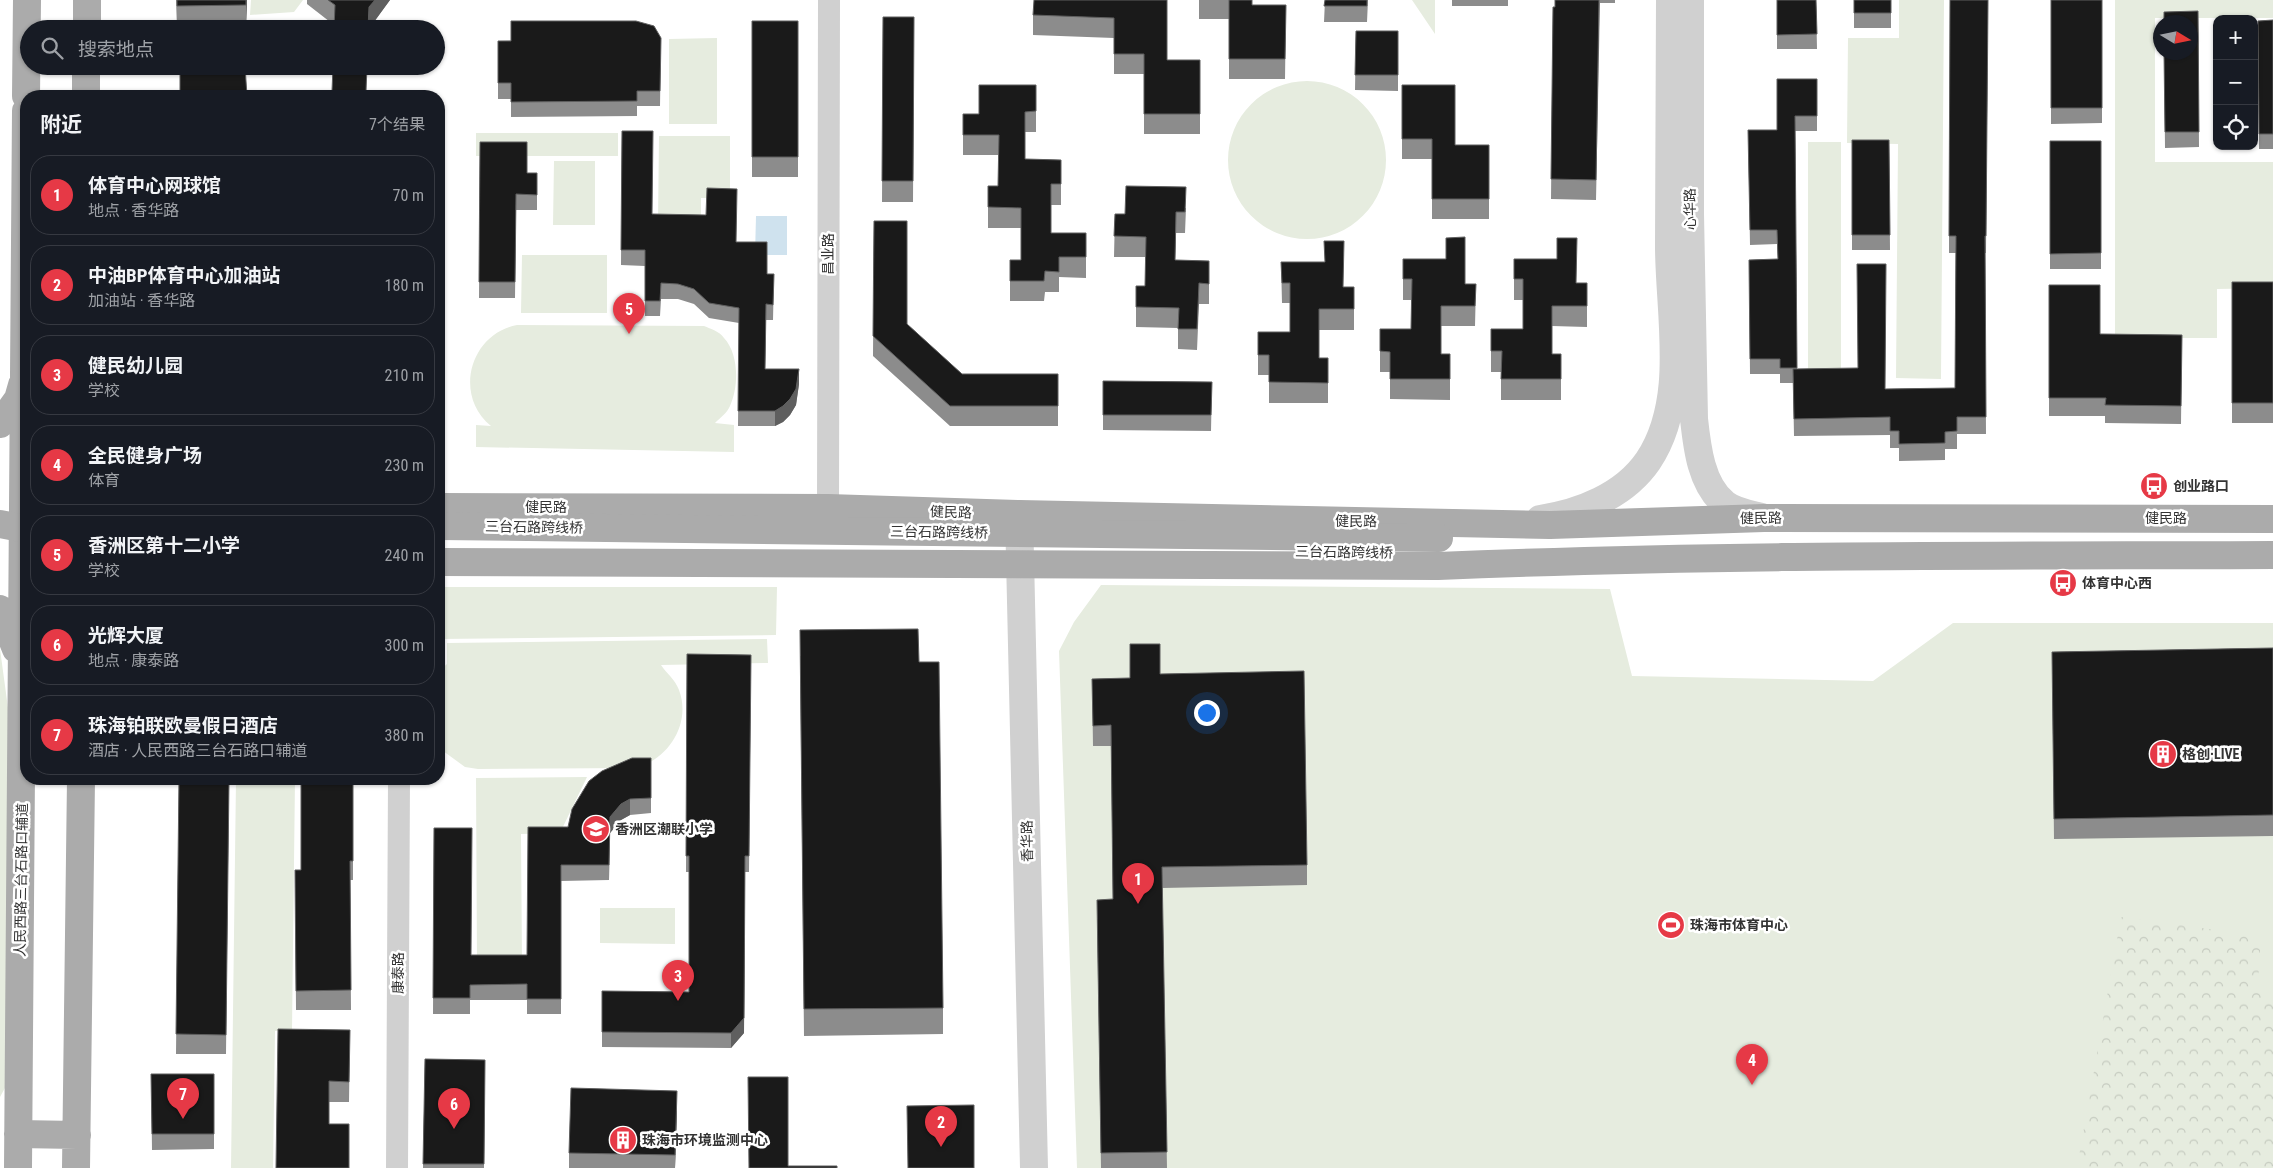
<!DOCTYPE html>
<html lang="zh">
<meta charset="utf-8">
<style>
body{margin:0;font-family:"Roboto Condensed","Noto Sans SC",sans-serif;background:#20242c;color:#f1f3f6}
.controls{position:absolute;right:15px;top:15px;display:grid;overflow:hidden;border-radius:10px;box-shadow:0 1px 4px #0004}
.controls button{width:45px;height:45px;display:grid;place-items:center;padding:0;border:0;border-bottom:1px solid #363941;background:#171b24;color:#f1f3f6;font:25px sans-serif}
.compass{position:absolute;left:2153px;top:15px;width:45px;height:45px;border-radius:50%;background:#171b24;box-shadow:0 1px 4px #0004;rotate:100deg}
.you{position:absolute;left:1206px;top:712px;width:18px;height:18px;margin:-12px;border:4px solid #fff;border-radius:50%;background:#1a73e8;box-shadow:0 0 0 8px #1a73e833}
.badge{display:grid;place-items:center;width:32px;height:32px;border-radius:50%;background:#e63946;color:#fff;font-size:16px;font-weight:700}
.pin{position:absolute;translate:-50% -41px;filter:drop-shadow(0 1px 2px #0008)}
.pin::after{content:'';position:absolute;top:26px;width:18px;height:15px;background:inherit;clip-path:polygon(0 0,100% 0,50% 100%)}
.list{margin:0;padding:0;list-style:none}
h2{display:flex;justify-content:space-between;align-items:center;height:65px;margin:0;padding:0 20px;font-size:21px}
h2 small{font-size:16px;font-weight:400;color:#9ea1a6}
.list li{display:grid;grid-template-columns:32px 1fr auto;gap:15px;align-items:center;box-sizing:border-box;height:80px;margin:0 10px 10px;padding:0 10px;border:1px solid #363941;border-radius:20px}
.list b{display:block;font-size:19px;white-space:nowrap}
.list p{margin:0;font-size:16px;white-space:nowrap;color:#9ea1a6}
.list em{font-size:16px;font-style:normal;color:#9ea1a6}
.icon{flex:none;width:28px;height:28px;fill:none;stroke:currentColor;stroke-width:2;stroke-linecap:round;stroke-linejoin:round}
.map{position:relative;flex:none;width:2273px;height:1168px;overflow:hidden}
.search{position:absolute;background:#171b24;box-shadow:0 1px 4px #0004;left:20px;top:20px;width:425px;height:55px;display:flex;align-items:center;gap:12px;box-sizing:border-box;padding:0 18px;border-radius:28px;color:#9ea1a6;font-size:19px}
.panel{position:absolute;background:#171b24;box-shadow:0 1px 4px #0004;left:20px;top:90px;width:425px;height:695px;border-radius:20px}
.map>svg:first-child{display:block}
.green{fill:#e6ecdf}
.forest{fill:url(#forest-crowns)}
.water{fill:#cfe2ee}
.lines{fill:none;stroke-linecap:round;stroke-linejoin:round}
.minor{stroke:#d0d0d0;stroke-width:22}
.tertiary{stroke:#d0d0d0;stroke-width:28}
.primary{stroke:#ababab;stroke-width:28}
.primary-bridge{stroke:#ababab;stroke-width:28}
.wall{fill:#8c8c8c}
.shaded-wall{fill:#5f5f5f}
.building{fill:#1a1a1a;stroke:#5f5f5f}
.labels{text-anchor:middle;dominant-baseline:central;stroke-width:5;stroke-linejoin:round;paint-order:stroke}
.street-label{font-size:14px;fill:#333;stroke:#fff}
.poi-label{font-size:14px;font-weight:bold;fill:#333;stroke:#fff;text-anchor:start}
</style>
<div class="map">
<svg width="2273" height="1168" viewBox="0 0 2273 1168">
<defs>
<pattern id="forest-crowns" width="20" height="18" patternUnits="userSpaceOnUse" patternTransform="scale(1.25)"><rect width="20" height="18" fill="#e6ecdf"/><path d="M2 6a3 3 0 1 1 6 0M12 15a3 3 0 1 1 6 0" fill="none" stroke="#c6cbc0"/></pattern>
</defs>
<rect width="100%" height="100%" fill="#fff"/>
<path class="green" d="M251,0H303L294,12L250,15Z
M1412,0H1435V34Z
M1899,0H1944L1941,379L1896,378L1898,144L1847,143L1848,38H1899Z
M2115,0H2273V18H2155V162H2273V288L2217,289V338H2115Z
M717,38V124H669V39Z
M1228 160a79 79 0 1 1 158 0a79 79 0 1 1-158 0Z
M476,133H618V156H476Z
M659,136H730V198H701V223L658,222Z
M1808,142H1841V374H1808Z
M554,161H595V225H553Z
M522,255H607V313H521Z
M517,325L704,326C711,329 719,331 724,338C739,354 739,386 730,406C727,413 720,418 715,423L734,425V452L476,447V425L491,426C453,395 470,334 517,325Z
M1101,585L1610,589L1632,676L1873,681L1953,623H2273V1168H1077L1059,651L1074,622Z
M439,587H777L776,635L439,639Z
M767,639L768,663L661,665C667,674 675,679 679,690C692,724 667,762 633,768L478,769L465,767L439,748V671L447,664V643Z
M0,649L13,745L6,1086L0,1097Z
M587,777L560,833L521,834L522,964L477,965L476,778Z
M236,779H295L292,1031H275L273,1168H231Z
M600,908H675V944L600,943Z"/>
<path class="forest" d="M2121,917L2261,936L2258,983L2273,999V1168H2077Z"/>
<path class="water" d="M756,216H787V255H755Z"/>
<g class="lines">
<path class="minor" d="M828,508L829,0
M397,1168L399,779"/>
<path class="tertiary" d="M1690,0V214L1694,419C1697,447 1701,485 1725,504C1735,512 1750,514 1762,517
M1019,514L1034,1168
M1540,519C1580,513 1624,496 1648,461C1689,400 1669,315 1669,246C1670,164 1670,82 1670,0"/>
<path class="primary" d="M87,29V0
M26,96L27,0
M86,96V66
M0,424L18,399L22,385
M439,507L828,508L1019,514L1550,525L1764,518L2273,519
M439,562L1438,566C1716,554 1995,556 2273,555
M0,609L16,649
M18,1134L77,1135
M18,1168L26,111
M76,1168L81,779"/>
<path class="primary-bridge" d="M0,524L26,529
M439,526L1439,538"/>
</g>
<path class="wall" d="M176,0H247L246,27L177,28Z
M307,0H390L369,28L334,25L307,4Z
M1091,0L1167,60H1200V134H1144V74H1114V38L1033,35V15Z
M1199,0H1252V5H1286L1285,79H1229V19H1199Z
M1325,0H1368L1367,22H1324Z
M1452,0H1508V6H1452Z
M1555,0H1615V3H1600L1596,200L1551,199L1553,7H1555Z
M1777,0H1816L1817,49H1777Z
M1854,0H1891V28H1854Z
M1988,0L1986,253H1985L1986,434H1957V449H1945V460L1899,461V448H1890V435L1794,436L1793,383H1780V374H1750L1749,260L1778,259L1777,244L1750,245L1748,130H1777L1817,79V131H1795L1797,369L1885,389L1955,388L1956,253H1949V142Z
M2051,0H2102V123L2051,124Z
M2198,11L2199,147L2165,148L2164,52Z
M883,17H914L913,202H882Z
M2273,20V149H2259L2258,21Z
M752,21H798V177H752Z
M1356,31H1398V91L1355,90Z
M661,38L660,106H637V116L511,117V99H498V41Z
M1036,85V132H1025V159L1061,160V205H1051V233H1086V278L1059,277V292H1045L1044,301H1010V260H1021V228H988V186H998V155H963V114H979Z
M1402,85L1455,145H1489V219H1432V159H1402Z
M622,131L652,214L737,242L767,274H774L773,320H766L765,369L799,384L796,405L790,415L783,422L775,426H738L739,323L709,318L694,304L678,299H661L660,316H645V266L621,265Z
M1852,140H1889L1890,250H1852Z
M2050,141H2101V269H2050Z
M480,142L527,173H537V210H516L515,298H479Z
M1186,208L1185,233H1176L1175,260L1209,261V304H1199L1197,350L1178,349V328L1136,327V286H1145V257H1114L1115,214H1125Z
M874,221L907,324L962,374H1058V426H950L873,356Z
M1403,259L1465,284H1476L1475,326H1441V354H1450V400L1390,399V372H1380V329H1411V300H1403Z
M1514,259L1576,283H1587V327L1552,326V354H1561V400H1501V372H1491V329H1523V300H1514Z
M1281,262L1344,287H1354V330H1319V358H1328V403H1269V375H1258V332H1290V303H1282Z
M2232,282H2273V423H2232Z
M2049,285L2100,334L2182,335L2181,424L2105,423V416H2049Z
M1103,381L1212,382L1211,431L1103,430Z
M1130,644L1160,674L1307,865V885L1162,888L1167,1168H1101L1097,920L1113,899L1111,746H1093L1092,679L1130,678Z
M2273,648V836L2054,839L2052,652Z
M687,654L751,655L749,872H745L744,1033L731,1048L602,1047V991L689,992V872H686Z
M800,656L919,662L943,1008V1034L804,1036Z
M651,758V813L630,815L621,820L610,833L609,880L561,881V1014H527V1000H470V1014H433L434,828L471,955H527L568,827Z
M179,779H229L226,1054H176Z
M353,779V880H350L351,1010H296L295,870H301Z
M350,1030L349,1102H329V1124L276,1168Z
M425,1059L485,1060L484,1168H423Z
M151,1074H214V1149L152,1150Z
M677,1111L675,1168H569V1153Z"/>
<path class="shaded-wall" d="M246,0H247L246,27Z
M375,0H390L369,29H368L369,7Z
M799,369V384L796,405L790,415L783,422L775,426V411Z
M630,799V815L621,820L610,833L609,880L610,817L621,804Z
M745,856L744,1033L731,1048V1033Z
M677,1091V1111L675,1168V1155Z"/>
<path class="building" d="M177,0H246V5L177,6Z
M328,0H375L369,7L368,29H334L335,5Z
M1034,0H1167V60H1200V114H1144V54H1114V18L1033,15Z
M1229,0H1252V5H1286L1285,59H1229Z
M1325,0H1367V6H1324Z
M1555,0H1599L1596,180L1551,179L1553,7H1555Z
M1777,0H1816L1817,34L1777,35Z
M1854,0H1891V13H1854Z
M1950,0H1988L1986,236H1985L1986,417H1957V431L1945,432V443L1899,444V431H1890V417L1794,419L1793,369L1858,368L1857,264H1886L1885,389L1955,388L1956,236H1949Z
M2051,0H2102V108H2051Z
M2198,11L2199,132H2165L2164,52H2190V22H2164V12Z
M883,17H914L913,181H882Z
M2273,20V134H2259L2258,21Z
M511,21H636L654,26L661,38L660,91H637V101L511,102V83H498V41H511Z
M752,21H798V157H752Z
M1356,31H1398V75H1355Z
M180,66H245L247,96H180Z
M333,66H367L366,91L369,96H324L332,91Z
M1777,79H1817V116H1795L1797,368H1780V359H1750L1749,260L1778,259L1777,230H1750L1748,130H1777Z
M979,85H1036V111L1025,112V159L1061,160V184H1051V233H1086V257H1059V272L1045,271L1044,281H1010V260H1021V208L988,207V186H998L999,135H963V114H979Z
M1402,85H1455V145H1489V199H1432V139H1402Z
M622,131H653L652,214L706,215L707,188L737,189L736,242H767V274H774L773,305L766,304L765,369H799L796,389L790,399L783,406L775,411H738L739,308L709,303L694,289L678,284L661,283L660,301H645V250H621Z
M1852,140H1889L1890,235H1852Z
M2050,141H2101V253L2050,254Z
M480,142H527V173H537V195L516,194L515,282H479Z
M1126,186L1186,187L1185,212H1176L1175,260L1209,261V284L1199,283L1197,329H1178L1179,308L1136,307V286H1145L1146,237L1114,236L1115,214H1125Z
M874,221H907V324L962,374H1058V406H950L873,336Z
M1465,237V284H1476L1475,306H1441V354H1450V379H1390V352L1380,351V329H1411L1412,279H1403V259H1446V238Z
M1557,238H1577L1576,283H1587V306H1552V354H1561V379H1501L1502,351H1491V329H1523V279H1514V259H1557Z
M1324,241H1344L1343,287H1354V309H1319V358H1328V383L1269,382V355H1258V332H1290V283H1282L1281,262H1325Z
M2232,282H2273V403H2232Z
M2049,285H2100V334L2182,335L2181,406L2105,405L2106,398H2049Z
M1103,381L1212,382L1211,415H1103Z
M918,629L919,662H939L943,1008L804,1009L800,630Z
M1130,644H1160V674L1304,671L1307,865L1162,867L1167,1152L1101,1153L1097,900L1113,899L1111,725L1093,726L1092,679L1130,678Z
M2273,648V815L2054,819L2052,652Z
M687,654L751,655L749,856H745L744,1018L731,1033L602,1032V991L689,992V856H686Z
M632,758H651V798L630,799L621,804L610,817L609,865H561V999H527V984L470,985V998H433L434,828H472L471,955H527L528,827H568L572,809L589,781L602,771Z
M179,779H229L226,1035L176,1034Z
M301,779H353V861H350L351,990L296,991L295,870H301Z
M278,1029L350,1030L349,1082L329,1081V1124H349V1168H276Z
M425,1059L485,1060L484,1164H423Z
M151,1074H214V1134H152Z
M748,1077H788V1166H837V1168H749Z
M571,1088L677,1091L675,1155L569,1153Z
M974,1105V1168H908L907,1106Z"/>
<defs>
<g id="bus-disc" transform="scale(1.4375)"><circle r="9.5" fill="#e63946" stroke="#fff"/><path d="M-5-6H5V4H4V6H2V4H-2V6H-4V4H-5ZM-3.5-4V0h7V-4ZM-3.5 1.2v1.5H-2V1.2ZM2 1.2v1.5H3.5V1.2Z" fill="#fff"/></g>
<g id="building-disc" transform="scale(1.4375)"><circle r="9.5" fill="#e63946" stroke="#fff"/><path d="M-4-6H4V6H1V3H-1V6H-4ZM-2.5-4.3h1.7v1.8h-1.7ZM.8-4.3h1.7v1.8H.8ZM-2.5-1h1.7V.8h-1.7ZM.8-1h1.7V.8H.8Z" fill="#fff"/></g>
<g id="school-disc" transform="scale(1.4375)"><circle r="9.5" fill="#e63946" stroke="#fff"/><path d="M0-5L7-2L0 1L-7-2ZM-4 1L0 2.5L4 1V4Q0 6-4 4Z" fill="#fff"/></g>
<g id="stadium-disc" transform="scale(1.4375)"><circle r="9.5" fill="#e63946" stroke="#fff"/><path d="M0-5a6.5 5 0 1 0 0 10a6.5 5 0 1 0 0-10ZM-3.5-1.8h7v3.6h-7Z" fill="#fff"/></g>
</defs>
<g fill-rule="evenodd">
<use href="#bus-disc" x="2154" y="486"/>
<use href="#bus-disc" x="2063" y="583"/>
<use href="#building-disc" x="2163" y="754"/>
<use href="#school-disc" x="596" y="829"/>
<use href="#stadium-disc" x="1671" y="925"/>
<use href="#building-disc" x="623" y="1140"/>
</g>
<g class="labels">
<g class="street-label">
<text transform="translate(1690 209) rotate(-91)">心华路</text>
<text transform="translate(828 254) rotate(-90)">昌业路</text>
<text x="546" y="507">健民路</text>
<text transform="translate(951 512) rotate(2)">健民路</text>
<text transform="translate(1761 518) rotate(-1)">健民路</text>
<text x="2166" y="518">健民路</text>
<text transform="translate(1356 521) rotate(1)">健民路</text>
<text transform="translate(534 527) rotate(1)">三台石路跨线桥</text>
<text transform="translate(939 532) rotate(1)">三台石路跨线桥</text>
<text transform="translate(1344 552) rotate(1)">三台石路跨线桥</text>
<text transform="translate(1027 841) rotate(-91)">香华路</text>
<text transform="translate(21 880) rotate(-89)">人民西路三台石路口辅道</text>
<text transform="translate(398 973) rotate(-90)">康泰路</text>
</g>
<g class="poi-label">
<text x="2173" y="486">创业路口</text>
<text x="2082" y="583">体育中心西</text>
<text x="2182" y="754">格创·LIVE</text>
<text x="615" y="829">香洲区潮联小学</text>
<text x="1690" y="925">珠海市体育中心</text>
<text x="642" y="1140">珠海市环境监测中心</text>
</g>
</g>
</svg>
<div class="controls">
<button>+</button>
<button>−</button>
<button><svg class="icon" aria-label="locate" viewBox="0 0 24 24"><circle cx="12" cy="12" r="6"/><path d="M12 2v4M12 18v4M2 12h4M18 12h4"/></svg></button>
</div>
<svg class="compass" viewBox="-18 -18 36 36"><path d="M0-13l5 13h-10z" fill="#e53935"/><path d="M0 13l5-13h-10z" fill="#9ea1a6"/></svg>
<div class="you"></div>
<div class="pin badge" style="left:1138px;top:904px">1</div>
<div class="pin badge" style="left:941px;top:1147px">2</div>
<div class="pin badge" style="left:678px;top:1001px">3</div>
<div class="pin badge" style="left:1752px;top:1085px">4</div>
<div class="pin badge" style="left:629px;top:334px">5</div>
<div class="pin badge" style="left:454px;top:1129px">6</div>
<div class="pin badge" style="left:183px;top:1119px">7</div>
<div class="search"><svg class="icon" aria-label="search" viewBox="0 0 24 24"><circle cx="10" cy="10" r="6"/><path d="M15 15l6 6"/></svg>搜索地点</div>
<section class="panel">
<h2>附近<small>7个结果</small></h2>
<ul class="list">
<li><span class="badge">1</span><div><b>体育中心网球馆</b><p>地点 · 香华路</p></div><em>70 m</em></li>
<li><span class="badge">2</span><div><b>中油BP体育中心加油站</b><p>加油站 · 香华路</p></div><em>180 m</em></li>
<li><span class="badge">3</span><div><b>健民幼儿园</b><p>学校</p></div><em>210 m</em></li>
<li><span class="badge">4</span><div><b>全民健身广场</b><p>体育</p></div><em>230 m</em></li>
<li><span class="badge">5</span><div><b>香洲区第十二小学</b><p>学校</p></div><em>240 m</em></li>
<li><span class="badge">6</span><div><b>光辉大厦</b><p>地点 · 康泰路</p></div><em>300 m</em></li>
<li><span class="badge">7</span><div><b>珠海铂联欧曼假日酒店</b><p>酒店 · 人民西路三台石路口辅道</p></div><em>380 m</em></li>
</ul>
</section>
</div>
